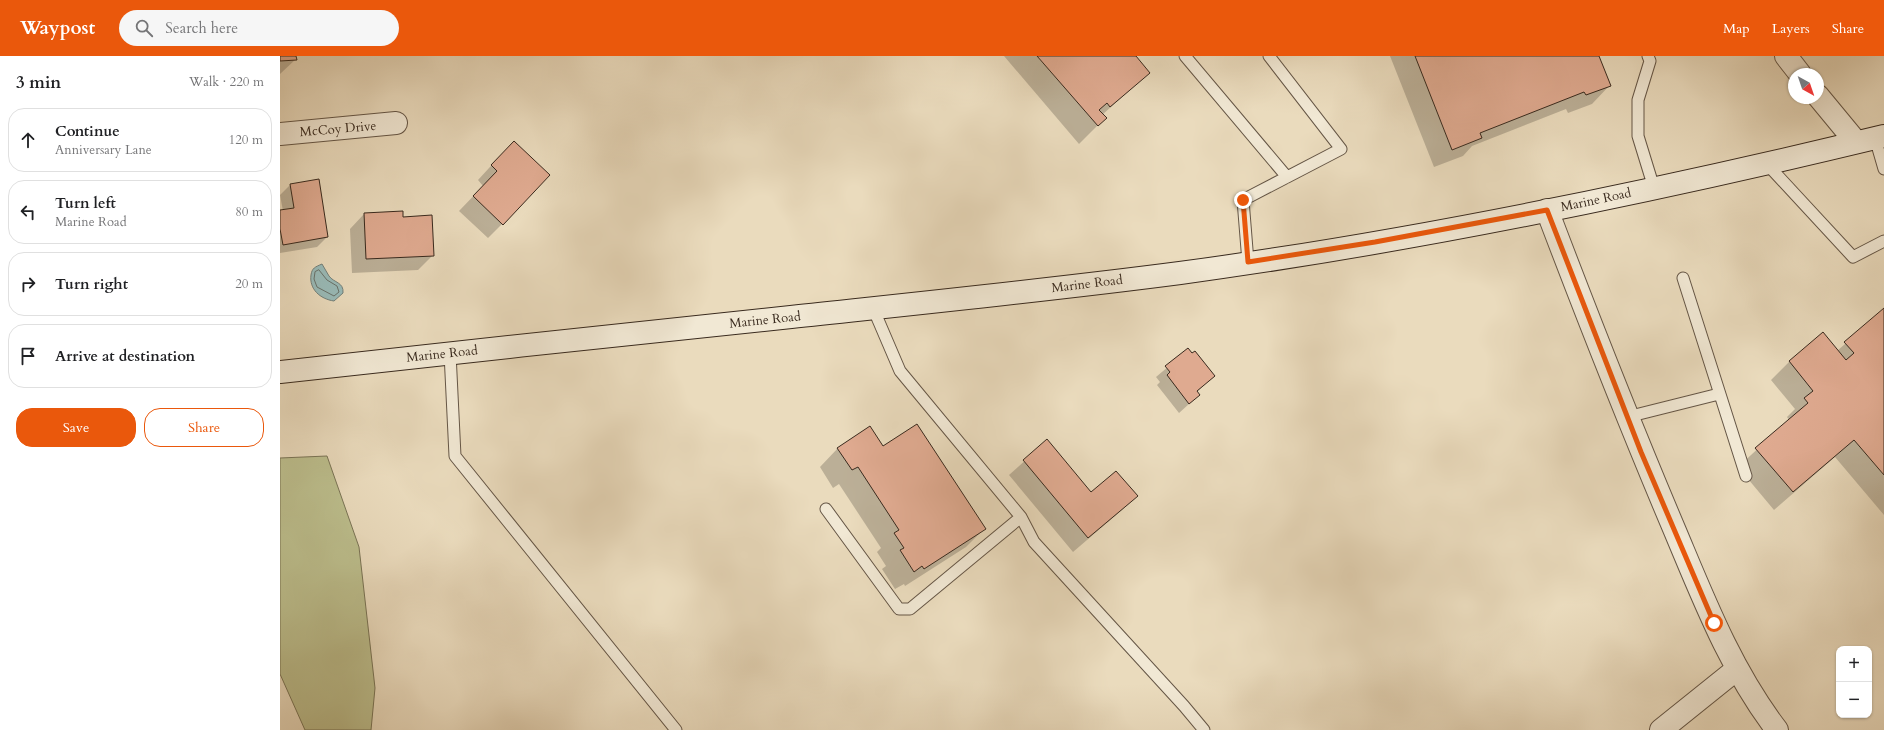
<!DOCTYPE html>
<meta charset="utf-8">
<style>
body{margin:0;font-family:Cardo,serif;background:#f6f6f6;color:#202124}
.controls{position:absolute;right:12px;bottom:12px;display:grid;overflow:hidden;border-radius:8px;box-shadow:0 1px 3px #0004}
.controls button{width:36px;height:36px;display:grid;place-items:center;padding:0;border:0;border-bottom:1px solid #e0e0e0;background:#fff;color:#202124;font:20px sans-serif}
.compass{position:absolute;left:1508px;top:12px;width:36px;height:36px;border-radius:50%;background:#fff;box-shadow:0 1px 3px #0004;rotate:140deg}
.stop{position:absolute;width:12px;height:12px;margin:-9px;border:3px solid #ea580c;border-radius:50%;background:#fff}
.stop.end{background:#ea580c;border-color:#fff;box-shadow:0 1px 4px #0008}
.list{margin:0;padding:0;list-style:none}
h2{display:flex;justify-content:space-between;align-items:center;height:52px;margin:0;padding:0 16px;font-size:17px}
h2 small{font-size:13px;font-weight:400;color:#757577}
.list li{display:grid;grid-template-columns:26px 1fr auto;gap:12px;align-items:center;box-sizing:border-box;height:64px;margin:0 8px 8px;padding:0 8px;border:1px solid #e0e0e0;border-radius:16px}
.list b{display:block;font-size:15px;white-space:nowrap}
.list p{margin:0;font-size:13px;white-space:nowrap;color:#757577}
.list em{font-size:13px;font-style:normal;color:#757577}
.actions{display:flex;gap:8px;padding:12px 16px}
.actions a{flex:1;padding:9px 0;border:1px solid #ea580c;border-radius:16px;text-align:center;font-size:14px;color:#ea580c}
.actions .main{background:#ea580c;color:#fff}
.icon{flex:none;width:22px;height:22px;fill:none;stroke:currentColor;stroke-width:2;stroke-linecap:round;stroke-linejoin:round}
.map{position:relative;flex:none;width:1604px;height:674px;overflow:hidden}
header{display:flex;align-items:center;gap:24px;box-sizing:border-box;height:56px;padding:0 20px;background:#ea580c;color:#fff}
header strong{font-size:19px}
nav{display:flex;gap:22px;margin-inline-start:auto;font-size:14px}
.search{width:280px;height:36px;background:#f6f6f6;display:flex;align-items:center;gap:10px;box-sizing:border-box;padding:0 14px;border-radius:22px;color:#757577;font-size:15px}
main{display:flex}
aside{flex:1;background:#fff}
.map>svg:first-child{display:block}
.green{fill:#bcbe8d;stroke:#7a7456}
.water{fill:#99bab7;stroke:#73807a}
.shadow{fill:#0003}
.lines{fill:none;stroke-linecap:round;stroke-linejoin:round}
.shore{stroke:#69726a;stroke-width:1}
.building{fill:#dfaa90;stroke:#392a1e}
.lane-casing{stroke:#655646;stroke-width:13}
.street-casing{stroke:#655646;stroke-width:24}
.secondary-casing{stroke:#392a1e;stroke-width:24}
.lane{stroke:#f1e8d4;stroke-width:11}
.street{stroke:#f1e8d4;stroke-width:22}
.secondary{stroke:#f1e8d4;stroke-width:22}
.route{stroke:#ea580c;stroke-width:5}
.labels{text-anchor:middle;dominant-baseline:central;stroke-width:3.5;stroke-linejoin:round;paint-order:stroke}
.street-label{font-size:13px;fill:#392a1e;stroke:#f1e8d4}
</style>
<header>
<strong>Waypost</strong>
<div class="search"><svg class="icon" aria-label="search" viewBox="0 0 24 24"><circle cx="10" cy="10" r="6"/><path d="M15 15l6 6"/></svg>Search here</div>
<nav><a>Map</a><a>Layers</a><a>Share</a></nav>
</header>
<main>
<aside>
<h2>3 min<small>Walk · 220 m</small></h2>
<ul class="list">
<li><svg class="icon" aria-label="ahead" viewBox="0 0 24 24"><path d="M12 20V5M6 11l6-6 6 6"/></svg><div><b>Continue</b><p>Anniversary Lane</p></div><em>120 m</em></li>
<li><svg class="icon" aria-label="left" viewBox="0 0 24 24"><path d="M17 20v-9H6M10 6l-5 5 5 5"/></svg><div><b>Turn left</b><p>Marine Road</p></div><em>80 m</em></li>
<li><svg class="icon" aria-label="right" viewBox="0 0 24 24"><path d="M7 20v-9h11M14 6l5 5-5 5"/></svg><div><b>Turn right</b></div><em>20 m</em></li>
<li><svg class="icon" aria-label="arrive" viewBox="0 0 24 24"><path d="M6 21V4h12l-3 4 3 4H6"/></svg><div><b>Arrive at destination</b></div></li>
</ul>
<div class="actions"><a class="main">Save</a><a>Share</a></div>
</aside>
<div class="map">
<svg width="1604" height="674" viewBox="0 0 1604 674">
<rect width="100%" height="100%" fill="#eadbbd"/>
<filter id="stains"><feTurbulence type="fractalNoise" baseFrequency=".005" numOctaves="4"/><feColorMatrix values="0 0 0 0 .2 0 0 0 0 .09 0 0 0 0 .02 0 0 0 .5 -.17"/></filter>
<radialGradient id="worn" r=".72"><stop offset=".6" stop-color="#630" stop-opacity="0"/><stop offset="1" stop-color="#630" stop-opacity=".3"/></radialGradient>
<path class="green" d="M47,400L79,491L95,632L91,674H25L0,618V402Z"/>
<path class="water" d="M42,208C44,212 47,216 49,220C54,227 64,226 63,237L54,245C40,243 29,233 31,219C32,212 35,211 42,208Z"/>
<path class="shadow" d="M0,0H15L16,3L0,18Z
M724,0H854L869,17L822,59L825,62L799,88Z
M1110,0H1318L1330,29L1312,48L1288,57L1286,53L1192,90L1183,100L1154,111Z
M220,100L222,168L208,182L179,155L203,130L198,124Z
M38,124L47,181L37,191L0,197V155H3L0,139L10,129Z
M84,158L122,162L153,199L138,214L72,217L70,173Z
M1604,254V459L1555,401L1494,454L1458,411L1509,364L1507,361L1515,353L1491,324L1509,306L1543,278L1557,295Z
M908,294L933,320L917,336L919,339L899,357L877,329L880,326L876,321Z
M767,385L811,437L857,440L842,454L793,496L729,419Z
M603,391L704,473L686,491L625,530L624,528L615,533L602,513L606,510L597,496L601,492L559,428L553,432L540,411L558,392Z"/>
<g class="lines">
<path class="shore" d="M39,214L47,224L57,230L59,236L54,240L37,231L34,223L35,216Z"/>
</g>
<path class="building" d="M0,0H16L17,4L0,5Z
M757,0H856L870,17L830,51L827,47L819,54L827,62L818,70Z
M1135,0H1319L1331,30L1306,39L1304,36L1200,77L1202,82L1172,94Z
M234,85L270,119L223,169L193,140L217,115L211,109Z
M39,123L48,181L3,189L0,173V154L14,152L10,128Z
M123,155V161L152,159L154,200L86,203L84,157Z
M1604,252V419L1574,384L1513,436L1475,392L1528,347L1524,342L1533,335L1509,305L1543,276L1566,304L1574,297L1564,286Z
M908,292L912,297L915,295L935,320L917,335L920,339L909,348L887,319L890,316L885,310Z
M637,368L706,473L644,513L642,510L634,516L620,494L624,492L614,477L619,474L578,411L572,414L557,392L590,370L603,390Z
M767,383L811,436L836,415L858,440L808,482L743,404Z"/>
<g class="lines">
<g class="lane-casing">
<path id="lane" d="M905,0L1007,121
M1368,0L1370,5L1358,44V80L1374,132
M1595,82L1604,113
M1486,107L1573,201L1604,185
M968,206L963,144L1061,93L989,0
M1403,222L1466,420
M593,252L620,315L741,461L754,486L904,650L924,674
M170,297L175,400L396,674
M1347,361L1439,338
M546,453L619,553H630L741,461"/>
</g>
<g class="street-casing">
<path id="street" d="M1506,0L1520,18
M1538,40L1576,86
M0,78L116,67
M1267,154C1308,262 1350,369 1395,475C1424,544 1451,614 1497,674
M1381,674L1457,613"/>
</g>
<g class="secondary-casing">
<path id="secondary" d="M0,316C170,297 341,279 511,261C641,247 770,234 900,217C1137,185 1372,136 1604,80"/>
</g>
<use href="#lane" class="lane"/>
<use href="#street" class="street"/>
<use href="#secondary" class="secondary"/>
</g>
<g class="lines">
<path class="route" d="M963,144L968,206L1095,186L1267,154L1361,396L1434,567"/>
</g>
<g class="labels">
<g class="street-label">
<text transform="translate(58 73) rotate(-5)">McCoy Drive</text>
<text transform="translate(1316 144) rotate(-12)">Marine Road</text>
<text transform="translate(807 228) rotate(-7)">Marine Road</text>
<text transform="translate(485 264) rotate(-6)">Marine Road</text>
<text transform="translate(162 298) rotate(-6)">Marine Road</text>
</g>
</g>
<rect width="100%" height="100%" filter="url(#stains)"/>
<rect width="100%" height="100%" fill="url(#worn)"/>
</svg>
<div class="controls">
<button>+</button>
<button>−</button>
</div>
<svg class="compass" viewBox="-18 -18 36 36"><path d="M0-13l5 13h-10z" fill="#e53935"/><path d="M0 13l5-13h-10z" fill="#757577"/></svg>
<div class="stop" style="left:1434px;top:567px"></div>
<div class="stop end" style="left:963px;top:144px"></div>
</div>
</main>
